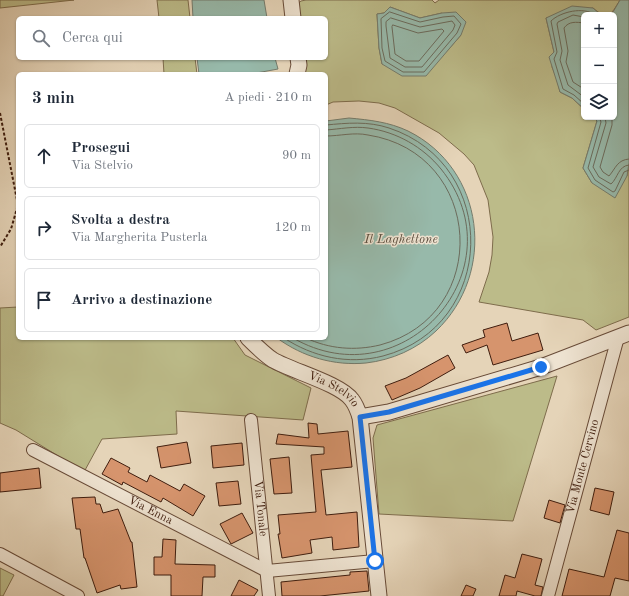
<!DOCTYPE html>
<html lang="it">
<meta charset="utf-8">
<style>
body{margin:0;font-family:"Old Standard TT",serif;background:#f2f2f3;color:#1f2937}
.controls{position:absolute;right:12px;top:12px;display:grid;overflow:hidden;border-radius:6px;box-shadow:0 1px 3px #0004}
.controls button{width:36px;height:36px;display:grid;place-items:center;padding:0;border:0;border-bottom:1px solid #e0e1e3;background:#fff;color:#1f2937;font:20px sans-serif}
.stop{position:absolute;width:12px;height:12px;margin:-9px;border:3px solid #1a73e8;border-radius:50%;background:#fff}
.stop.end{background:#1a73e8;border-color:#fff;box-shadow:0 1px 4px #0008}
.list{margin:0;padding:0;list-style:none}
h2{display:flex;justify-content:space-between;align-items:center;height:52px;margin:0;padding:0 16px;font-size:17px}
h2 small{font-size:13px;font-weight:400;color:#747a83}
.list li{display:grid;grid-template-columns:26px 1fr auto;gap:12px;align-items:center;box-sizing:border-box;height:64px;margin:0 8px 8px;padding:0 8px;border:1px solid #e0e1e3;border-radius:6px}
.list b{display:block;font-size:15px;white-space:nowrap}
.list p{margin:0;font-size:13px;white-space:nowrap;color:#747a83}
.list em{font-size:13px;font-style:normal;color:#747a83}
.icon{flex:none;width:22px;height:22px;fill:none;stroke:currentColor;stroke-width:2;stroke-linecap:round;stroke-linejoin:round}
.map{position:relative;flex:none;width:629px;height:596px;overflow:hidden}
.search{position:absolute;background:#fff;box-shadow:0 1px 3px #0004;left:16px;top:16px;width:312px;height:44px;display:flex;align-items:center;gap:10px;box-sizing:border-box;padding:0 14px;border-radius:6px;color:#747a83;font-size:15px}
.panel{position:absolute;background:#fff;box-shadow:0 1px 3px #0004;left:16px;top:72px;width:312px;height:268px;border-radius:6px}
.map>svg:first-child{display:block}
.green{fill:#bcbb89;stroke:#7e6c4c;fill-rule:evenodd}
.water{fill:#97b9aa;stroke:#747b6c}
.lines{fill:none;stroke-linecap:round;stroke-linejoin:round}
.shore{stroke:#6b6b5c;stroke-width:1}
.building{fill:#d6946d;stroke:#3f1d0e}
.minor-casing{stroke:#684b38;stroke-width:14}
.tertiary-casing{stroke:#684b38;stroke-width:17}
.path{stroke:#3f1d0e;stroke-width:2;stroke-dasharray:3 2;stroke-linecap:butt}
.minor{stroke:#eee3d1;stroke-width:12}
.tertiary{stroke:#eee3d1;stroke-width:15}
.route{stroke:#1a73e8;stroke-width:5}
.labels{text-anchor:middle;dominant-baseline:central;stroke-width:3;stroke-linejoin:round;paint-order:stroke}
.street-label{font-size:12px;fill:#3f1d0e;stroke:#eee3d1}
.water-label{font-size:13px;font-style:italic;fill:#594c3d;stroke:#eee3d1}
</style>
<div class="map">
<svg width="629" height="596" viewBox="0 0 629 596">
<rect width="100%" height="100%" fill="#e5d4b8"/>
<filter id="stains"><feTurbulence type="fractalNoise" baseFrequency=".005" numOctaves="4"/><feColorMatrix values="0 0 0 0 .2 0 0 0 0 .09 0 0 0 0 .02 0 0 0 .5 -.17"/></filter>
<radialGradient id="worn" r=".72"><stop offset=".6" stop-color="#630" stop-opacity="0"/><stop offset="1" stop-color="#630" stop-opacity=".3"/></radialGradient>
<path class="green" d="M0,0H74L0,8Z
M157,0H188L190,18H159Z
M306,0H432L435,3L439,0H620C611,15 608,21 593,8L546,18L554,52L552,67L557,79L560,92L572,98L584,109V117H593L597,121L583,168L592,183L627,176L629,163V317L596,330L583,320L479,302L489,272L492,255L493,237L488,200L474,165L464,154L439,133L395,108L379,103L359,101L333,102L326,105V74H303L301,58H326V18H296L295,6L301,1ZM390,7L420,18L442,13L461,35L447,51L382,64L379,48L377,14L384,13Z
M163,58H195L197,74H164Z
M18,307V338H233L245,355L311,388L303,420L176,411L177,434L102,439L84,472L16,430L0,423V308Z
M557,376L513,521L379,514L373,438L377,425Z
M0,568L14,575L3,596H0Z"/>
<path class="water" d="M192,0H264L267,18H193Z
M620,0H629V163L627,176L615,198L592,183L583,168L597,121L593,117H614V15H607L613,12Z
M572,6L593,8L601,15H584V109L572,98L560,92L549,57L554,52L546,18Z
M390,7L420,18L442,13L456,12L466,22L461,35L426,76H402L382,64L379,48L377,14L384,13Z
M197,58H275L278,69L251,74H199Z
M349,118C370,120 389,122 408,131C485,169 497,273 436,331C417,349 392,360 366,363C334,366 303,357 277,338H326V121Z"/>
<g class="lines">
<path class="shore" d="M390,12L420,22L443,17L454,16L461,24L457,33L424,72H403L385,61L382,48L381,19Z
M584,17L573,15L558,22L557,24L562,51L560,60L568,85L584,97
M391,18L420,27L452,21L455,25L453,30L422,67H405L390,58L386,26V22Z
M584,23C576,22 569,21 564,28L568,51L566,62L573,82L584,89
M393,25L418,33L442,29L444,31L419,61H406L395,54L392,27Z
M584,104L574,95L563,89L554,59L557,52L551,21C560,12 584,6 595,15
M599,117L601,122L588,168L595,180L613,192L615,191L624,172L629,170
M605,117L606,123L593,167L599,177L611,184C618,178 618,166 629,165
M612,117V125L600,167L603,172L609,176C616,168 617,160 629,159
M284,338C313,357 348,365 383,356C497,326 501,165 389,128C368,121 347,123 326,125
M293,338C404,402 521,268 441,169C423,147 397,132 368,128C354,126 340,129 326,130
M306,338C329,349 355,351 380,345C493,315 484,153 368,135C354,132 340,136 326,136"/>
</g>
<path class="building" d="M507,323L512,341L538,333L543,350L493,365L487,345L466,353L462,345L485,337L483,330Z
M448,355L455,368L420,388L392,400L385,386L406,378Z
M308,423L317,424L318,434L348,431L352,467L321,470L326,515L357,512L359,547L333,550L332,537L310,540L312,553L282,558L278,534H280L278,515L316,512L311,455L324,454V447L276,444L278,434L309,438Z
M187,442L191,463L161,468L157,447Z
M242,443L244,465L213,468L211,446Z
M289,457L292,493L274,494L270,459Z
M111,458L130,468L128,472L147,482L150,475L180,491L184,484L205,496L193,516L163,498L161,502L123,482L122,485L102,474Z
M39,468L41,488L0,492V473Z
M238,481L241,504L219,506L216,483Z
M595,488L614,492L609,515L590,510Z
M95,497L96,504H100L103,513L118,509L131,542H132L137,587L121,589L120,585L97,593L85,558H84L80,529H76L72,498Z
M549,500L565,505L560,523L544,518Z
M242,513L253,533L231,544L220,524Z
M617,530L629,533V581L615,578L610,596H562L569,569L604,577Z
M163,539L176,540L175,564L215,565V577H203L202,596H171V575H154V557H162Z
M522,554L542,559L535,585L543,587L541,596H535L517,591L516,596H499L505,575L515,578Z
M367,571L369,591L320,596H282L281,582L350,575V572Z
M239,580L258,590L254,596H231Z
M466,585L476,589L473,596H461Z"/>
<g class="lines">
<g class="minor-casing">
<g id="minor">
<path id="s1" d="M251,420L269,596"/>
<path id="s2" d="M33,450L267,571L375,561"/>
<path d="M0,554L78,596"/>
<path id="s3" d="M548,596L618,337"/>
</g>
</g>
<g class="tertiary-casing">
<g id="tertiary">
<path d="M291,0L293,18"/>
<path d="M297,74L299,65L298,58"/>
<path id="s4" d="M248,338C256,346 264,354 273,360C292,371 341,384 352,400C356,405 358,411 360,417L379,596"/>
<path d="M360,417L389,412L541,367L629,333"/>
</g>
</g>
<path class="path" d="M0,113L18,205L11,229L0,247"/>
<use href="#minor" class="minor"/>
<use href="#tertiary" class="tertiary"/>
</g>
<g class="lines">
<path class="route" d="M375,561L360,417L389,412L541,367"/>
</g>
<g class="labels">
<g class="street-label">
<text stroke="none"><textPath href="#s4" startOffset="101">Via Stelvio</textPath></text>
<text stroke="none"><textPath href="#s3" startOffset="134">Via Monte Cervino</textPath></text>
<text stroke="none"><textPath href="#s1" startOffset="89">Via Tonale</textPath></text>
<text stroke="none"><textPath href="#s2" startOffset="132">Via Enna</textPath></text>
</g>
<g class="water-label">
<text x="401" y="239">Il Laghettone</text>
</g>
</g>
<rect width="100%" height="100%" filter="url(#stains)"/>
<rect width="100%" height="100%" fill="url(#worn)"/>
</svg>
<div class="controls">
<button>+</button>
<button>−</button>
<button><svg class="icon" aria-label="layers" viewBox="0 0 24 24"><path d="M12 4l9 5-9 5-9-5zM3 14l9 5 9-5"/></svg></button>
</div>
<div class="stop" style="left:375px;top:561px"></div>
<div class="stop end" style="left:541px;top:367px"></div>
<div class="search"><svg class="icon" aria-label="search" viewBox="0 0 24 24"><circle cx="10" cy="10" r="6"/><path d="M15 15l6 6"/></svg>Cerca qui</div>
<section class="panel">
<h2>3 min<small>A piedi · 210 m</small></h2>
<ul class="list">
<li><svg class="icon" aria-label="ahead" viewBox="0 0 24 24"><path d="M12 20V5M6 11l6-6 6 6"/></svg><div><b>Prosegui</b><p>Via Stelvio</p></div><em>90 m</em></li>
<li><svg class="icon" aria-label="right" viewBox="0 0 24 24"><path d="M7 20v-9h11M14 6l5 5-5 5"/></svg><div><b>Svolta a destra</b><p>Via Margherita Pusterla</p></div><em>120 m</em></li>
<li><svg class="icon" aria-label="arrive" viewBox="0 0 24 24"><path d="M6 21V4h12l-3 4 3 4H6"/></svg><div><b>Arrivo a destinazione</b></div></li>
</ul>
</section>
</div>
